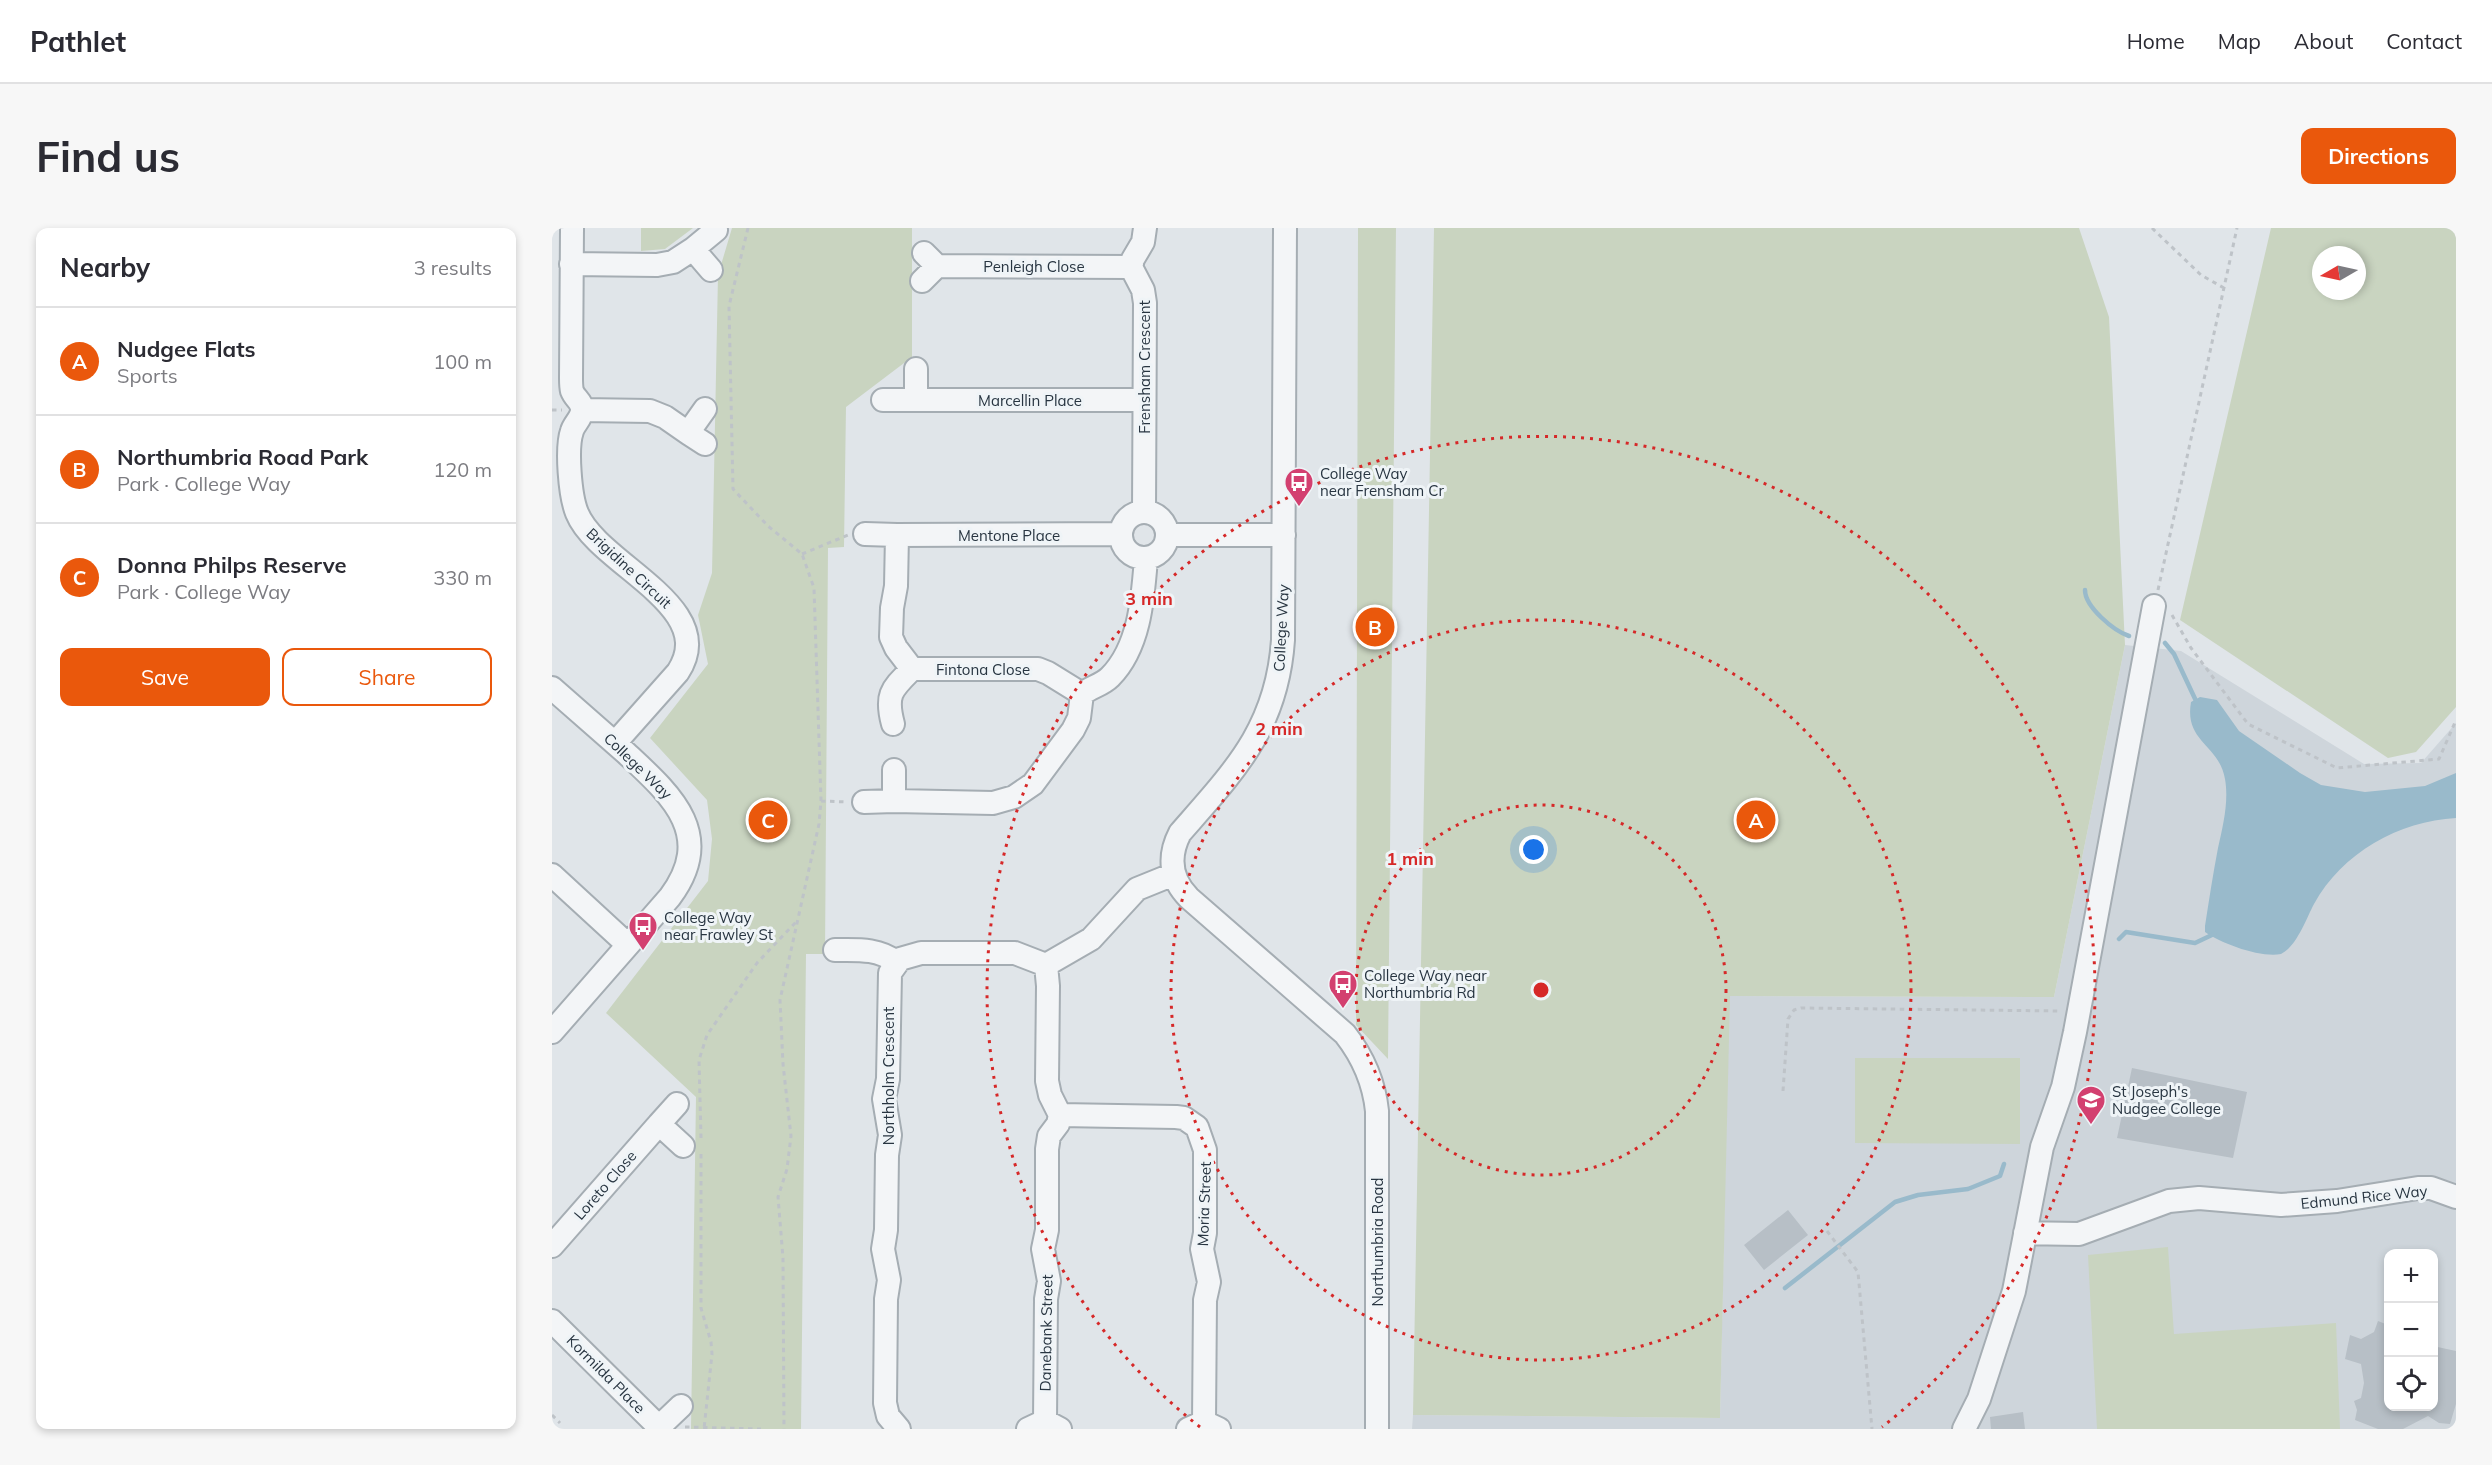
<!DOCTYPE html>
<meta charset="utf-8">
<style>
body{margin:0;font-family:Mulish,sans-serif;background:#f7f7f7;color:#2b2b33}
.controls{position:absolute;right:18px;bottom:18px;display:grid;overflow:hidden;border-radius:12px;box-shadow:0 3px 9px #0003}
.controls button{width:54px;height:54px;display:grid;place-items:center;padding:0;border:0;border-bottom:2px solid #e1e1e2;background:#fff;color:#2b2b33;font:30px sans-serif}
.compass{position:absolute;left:1760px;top:18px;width:54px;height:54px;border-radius:50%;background:#fff;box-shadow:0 3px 9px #0003;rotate:261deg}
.you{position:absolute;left:982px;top:622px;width:21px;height:21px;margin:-15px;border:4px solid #fff;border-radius:50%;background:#1a73e8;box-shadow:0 0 0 9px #1a73e833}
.badge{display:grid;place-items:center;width:39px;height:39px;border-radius:50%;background:#ea580c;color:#fff;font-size:20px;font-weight:700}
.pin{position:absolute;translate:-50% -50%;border:3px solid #fff;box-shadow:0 2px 6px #0006}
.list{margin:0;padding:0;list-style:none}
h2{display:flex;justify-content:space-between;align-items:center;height:78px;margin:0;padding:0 24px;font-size:26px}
h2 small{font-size:20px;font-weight:400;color:#7c7c81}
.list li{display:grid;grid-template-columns:39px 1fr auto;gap:18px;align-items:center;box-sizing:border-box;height:108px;padding:0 24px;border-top:2px solid #e1e1e2}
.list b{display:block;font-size:22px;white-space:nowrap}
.list p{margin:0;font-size:20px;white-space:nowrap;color:#7c7c81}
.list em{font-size:20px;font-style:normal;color:#7c7c81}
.actions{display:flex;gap:12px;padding:18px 24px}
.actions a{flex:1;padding:14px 0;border:2px solid #ea580c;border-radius:12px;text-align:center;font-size:21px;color:#ea580c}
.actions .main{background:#ea580c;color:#fff}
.icon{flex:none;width:33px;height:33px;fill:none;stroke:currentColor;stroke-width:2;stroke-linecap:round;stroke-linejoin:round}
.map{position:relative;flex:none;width:1904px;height:1201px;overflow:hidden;border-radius:12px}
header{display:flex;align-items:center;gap:36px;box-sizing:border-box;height:84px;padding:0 30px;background:#fff;border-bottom:2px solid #e1e1e2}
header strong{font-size:28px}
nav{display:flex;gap:33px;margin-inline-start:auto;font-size:21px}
.intro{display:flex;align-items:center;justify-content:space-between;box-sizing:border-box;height:144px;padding:0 36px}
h1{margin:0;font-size:42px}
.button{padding:15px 27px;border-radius:12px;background:#ea580c;color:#fff;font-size:21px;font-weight:700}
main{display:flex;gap:36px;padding:0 36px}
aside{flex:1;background:#fff;border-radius:12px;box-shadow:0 3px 9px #0003}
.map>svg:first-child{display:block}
.built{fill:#ced5db;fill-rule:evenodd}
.green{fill:#c9d4c0;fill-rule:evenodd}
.water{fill:#99bacb}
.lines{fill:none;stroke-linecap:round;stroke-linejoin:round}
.stream{stroke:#99bacb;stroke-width:4.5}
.building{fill:#b7bfc6}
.minor-casing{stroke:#a5adb3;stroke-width:26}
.path{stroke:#bec3c8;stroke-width:3;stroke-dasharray:4.5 4.5;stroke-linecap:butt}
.minor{stroke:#f3f5f7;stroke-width:22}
.ring{fill:none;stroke:#d62828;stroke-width:3;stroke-dasharray:3 6}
.labels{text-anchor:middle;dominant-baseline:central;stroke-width:6;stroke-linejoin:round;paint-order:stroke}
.street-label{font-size:15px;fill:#283541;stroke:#eff4f7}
.poi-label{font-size:15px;fill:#283541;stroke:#eff4f7;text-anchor:start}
.centre{fill:#d62828;stroke:#eff4f7;stroke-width:3}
.ring-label{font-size:18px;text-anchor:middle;font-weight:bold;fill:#d62828;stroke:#eff4f7;stroke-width:6;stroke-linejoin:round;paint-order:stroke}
</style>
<header>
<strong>Pathlet</strong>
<nav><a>Home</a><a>Map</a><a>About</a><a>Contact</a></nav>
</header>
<div class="intro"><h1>Find us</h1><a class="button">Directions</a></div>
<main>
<aside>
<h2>Nearby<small>3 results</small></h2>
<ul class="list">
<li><span class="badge">A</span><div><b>Nudgee Flats</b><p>Sports</p></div><em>100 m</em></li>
<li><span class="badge">B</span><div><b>Northumbria Road Park</b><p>Park · College Way</p></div><em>120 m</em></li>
<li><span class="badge">C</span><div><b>Donna Philps Reserve</b><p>Park · College Way</p></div><em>330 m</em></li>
</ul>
<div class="actions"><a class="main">Save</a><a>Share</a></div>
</aside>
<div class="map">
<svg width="1904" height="1201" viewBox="0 0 1904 1201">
<rect width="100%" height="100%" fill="#e0e5e9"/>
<path class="built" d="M1573,417L1629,423L1812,536L1869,535L1904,495V1201H860L861,1187L1168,1190L1177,768L1502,769ZM1836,1026H1882V1178H1836Z"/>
<path class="green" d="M89,0H141L113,21L89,23Z
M180,0H360V129L294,179L292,319L276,320L273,726H254L249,1201H139L144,869L54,785L156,653L160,611L155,572L98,510L156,436L146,387L160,345L166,47Z
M806,0H844L836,831L804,797Z
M882,0H1527L1557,89L1573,417L1502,769L1178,768L1168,1190L861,1187Z
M1719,0H1904V479L1864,524L1836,530L1628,392ZM1769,27H1805V63H1769Z
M1303,830H1468V916L1303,915Z
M1616,1019L1622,1106L1784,1095L1788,1201H1545L1536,1027Z"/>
<path class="water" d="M1648,469L1665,472L1687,503L1748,545L1769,557L1813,564L1873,558L1904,545V590C1847,593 1790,625 1762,676C1754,691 1745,718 1729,726C1709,730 1670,716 1653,704V698C1657,672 1661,646 1666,620C1671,598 1677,573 1673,551C1667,516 1632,514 1639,474Z"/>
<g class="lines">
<path class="stream" d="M1533,362C1533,379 1562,403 1577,408
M1613,415L1622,426L1645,475
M1567,711L1574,704L1643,715L1662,706
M1233,1060L1343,974L1366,967L1416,961L1448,948L1452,936"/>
</g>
<path class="building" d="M1580,840L1695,864L1681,930L1565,910Z
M1236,982L1256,1007L1212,1042L1192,1017Z
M1826,1093L1836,1097V1179H1881V1118L1904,1123V1176L1898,1196L1887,1195L1876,1188L1851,1201H1826L1803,1192L1805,1182L1802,1173L1809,1170L1812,1155L1809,1136L1793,1131L1798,1107L1809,1111L1822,1104Z
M1471,1184L1473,1201H1439L1438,1189Z"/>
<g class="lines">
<g class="minor-casing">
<path id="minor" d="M20,0L19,150C19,154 19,159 20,163C23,171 31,174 30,183C29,191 22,196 20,203C14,220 18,268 25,285C46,337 169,378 126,444L63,515
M733,0L731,412C725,500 683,542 628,605C616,628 618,651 637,670L793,806C811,829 822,854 825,883V1201
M19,36L105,37L121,34L141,21
M385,38L579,39
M159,42L141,21L164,2
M370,53L385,38L372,25
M331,172H364V141
M364,172H592
M30,182L98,183L113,189L136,205
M153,216L136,205L153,181
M592,284L593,75L591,62L579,39L581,31L591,14L593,0
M569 307a23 23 0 1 1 46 0a23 23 0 1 1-46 0Z
M313,306L345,307L344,358L340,380L339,409L344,420L360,441C340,461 333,466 341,496
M345,307L569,306
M615,307H732
M360,441H486L496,445L530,466
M0,460C25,482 49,503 74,525C118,566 165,606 118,669L0,804
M342,573L441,575L462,569L481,556L521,502L527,490L530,466C539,459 550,457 558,449C588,419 591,369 594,330
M312,574L342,573V542
M0,647L76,717
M283,722C305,722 326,720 344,734
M125,876L107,896L131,918
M508,887L624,889L632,890L645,899L653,922V1005L650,1021L657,1054L653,1072L652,1194
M1473,1005L1527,1006L1617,973L1647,970L1729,977L1785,973L1866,960H1879L1904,969
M0,1018L107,896
M0,1093L107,1199
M493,1193L494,1071L497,1053L491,1021L495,1002V921L497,908L506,896L508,887L498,867L495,853L496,758L494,737
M110,1201L107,1199L129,1178
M347,1201L336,1188L333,1175L334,1071L337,1052L331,1021L334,1002L335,927L338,907L332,871L336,851L338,745L348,731L369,725H463L494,737L539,711L585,661L622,646
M476,1201L493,1193L508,1201
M636,1201L652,1194L667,1201
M1412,1201L1427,1171L1462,1063L1490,919L1511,859L1523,804L1602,378"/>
</g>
<path class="path" d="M196,0L177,78L181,261L216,298L250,326L262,360L269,573L267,596L228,772L231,836L239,908L235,941L226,969L231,1030L232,1201
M1600,0L1649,47L1672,60
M0,182H10
M250,326L296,307
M1606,362L1685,0
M1620,387L1639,420L1696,496L1785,540L1887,531L1904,492
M269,573L296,574
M1231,863L1236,791L1242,782L1249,780L1508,783
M149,910L147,832L155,807L205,735L244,694
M149,926V1080L159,1114L160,1126L152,1201
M1275,1003L1306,1044L1320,1201
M0,1187L8,1195
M133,1199L209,1201"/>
<use href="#minor" class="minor"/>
</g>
<g class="ring">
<circle cx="989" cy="762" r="185"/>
<circle cx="989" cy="762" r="370"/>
<path d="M648 1199A554 554 0 1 1 1330 1199"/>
</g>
<defs>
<g id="bus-pin" transform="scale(1.5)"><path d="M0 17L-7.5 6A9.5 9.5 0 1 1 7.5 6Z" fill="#d34070" stroke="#eff4f7"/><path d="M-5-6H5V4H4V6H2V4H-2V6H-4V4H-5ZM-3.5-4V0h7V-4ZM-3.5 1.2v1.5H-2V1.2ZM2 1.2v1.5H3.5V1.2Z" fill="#fff"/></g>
<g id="school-pin" transform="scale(1.5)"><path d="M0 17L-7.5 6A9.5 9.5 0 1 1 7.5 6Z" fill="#d34070" stroke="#eff4f7"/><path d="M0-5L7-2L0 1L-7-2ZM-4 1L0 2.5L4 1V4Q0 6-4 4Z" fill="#fff"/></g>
</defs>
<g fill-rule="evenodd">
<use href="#bus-pin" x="747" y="254"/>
<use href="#bus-pin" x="91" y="698"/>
<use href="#bus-pin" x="791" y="756"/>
<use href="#school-pin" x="1539" y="872"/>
</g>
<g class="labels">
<g class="street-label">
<text x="482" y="38">Penleigh Close</text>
<text transform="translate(592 139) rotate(-90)">Frensham Crescent</text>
<text x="478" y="172">Marcellin Place</text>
<text x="457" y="307">Mentone Place</text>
<text transform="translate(77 340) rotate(43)">Brigidine Circuit</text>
<text transform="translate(729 400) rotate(-87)">College Way</text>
<text x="431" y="441">Fintona Close</text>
<text transform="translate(86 538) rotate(44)">College Way</text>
<text transform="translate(336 848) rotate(-90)">Northholm Crescent</text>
<text transform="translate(53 957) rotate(-49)">Loreto Close</text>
<text transform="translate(1812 969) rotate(-6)">Edmund Rice Way</text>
<text transform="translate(652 976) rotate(-88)">Moria Street</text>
<text transform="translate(825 1014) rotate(-90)">Northumbria Road</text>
<text transform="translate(494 1105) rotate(-89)">Danebank Street</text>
<text transform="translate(54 1146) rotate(45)">Kormilda Place</text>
</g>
<g class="poi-label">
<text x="768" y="245">College Way<tspan x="768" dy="17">near Frensham Cr</tspan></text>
<text x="112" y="689">College Way<tspan x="112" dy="17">near Frawley St</tspan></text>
<text x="812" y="747">College Way near<tspan x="812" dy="17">Northumbria Rd</tspan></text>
<text x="1560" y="863">St Joseph's<tspan x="1560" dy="17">Nudgee College</tspan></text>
</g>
</g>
<circle cx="989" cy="762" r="9" class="centre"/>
<g class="ring-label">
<text x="597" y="377">3 min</text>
<text x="727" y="507">2 min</text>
<text x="858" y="637">1 min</text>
</g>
</svg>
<div class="controls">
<button>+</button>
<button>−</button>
<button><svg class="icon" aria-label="locate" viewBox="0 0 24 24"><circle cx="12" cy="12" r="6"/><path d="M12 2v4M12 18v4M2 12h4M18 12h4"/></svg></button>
</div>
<svg class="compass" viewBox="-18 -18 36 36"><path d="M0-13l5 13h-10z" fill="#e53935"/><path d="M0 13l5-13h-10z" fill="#7c7c81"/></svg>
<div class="you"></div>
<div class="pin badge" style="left:1204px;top:592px">A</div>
<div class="pin badge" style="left:823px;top:399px">B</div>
<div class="pin badge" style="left:216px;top:592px">C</div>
</div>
</main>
